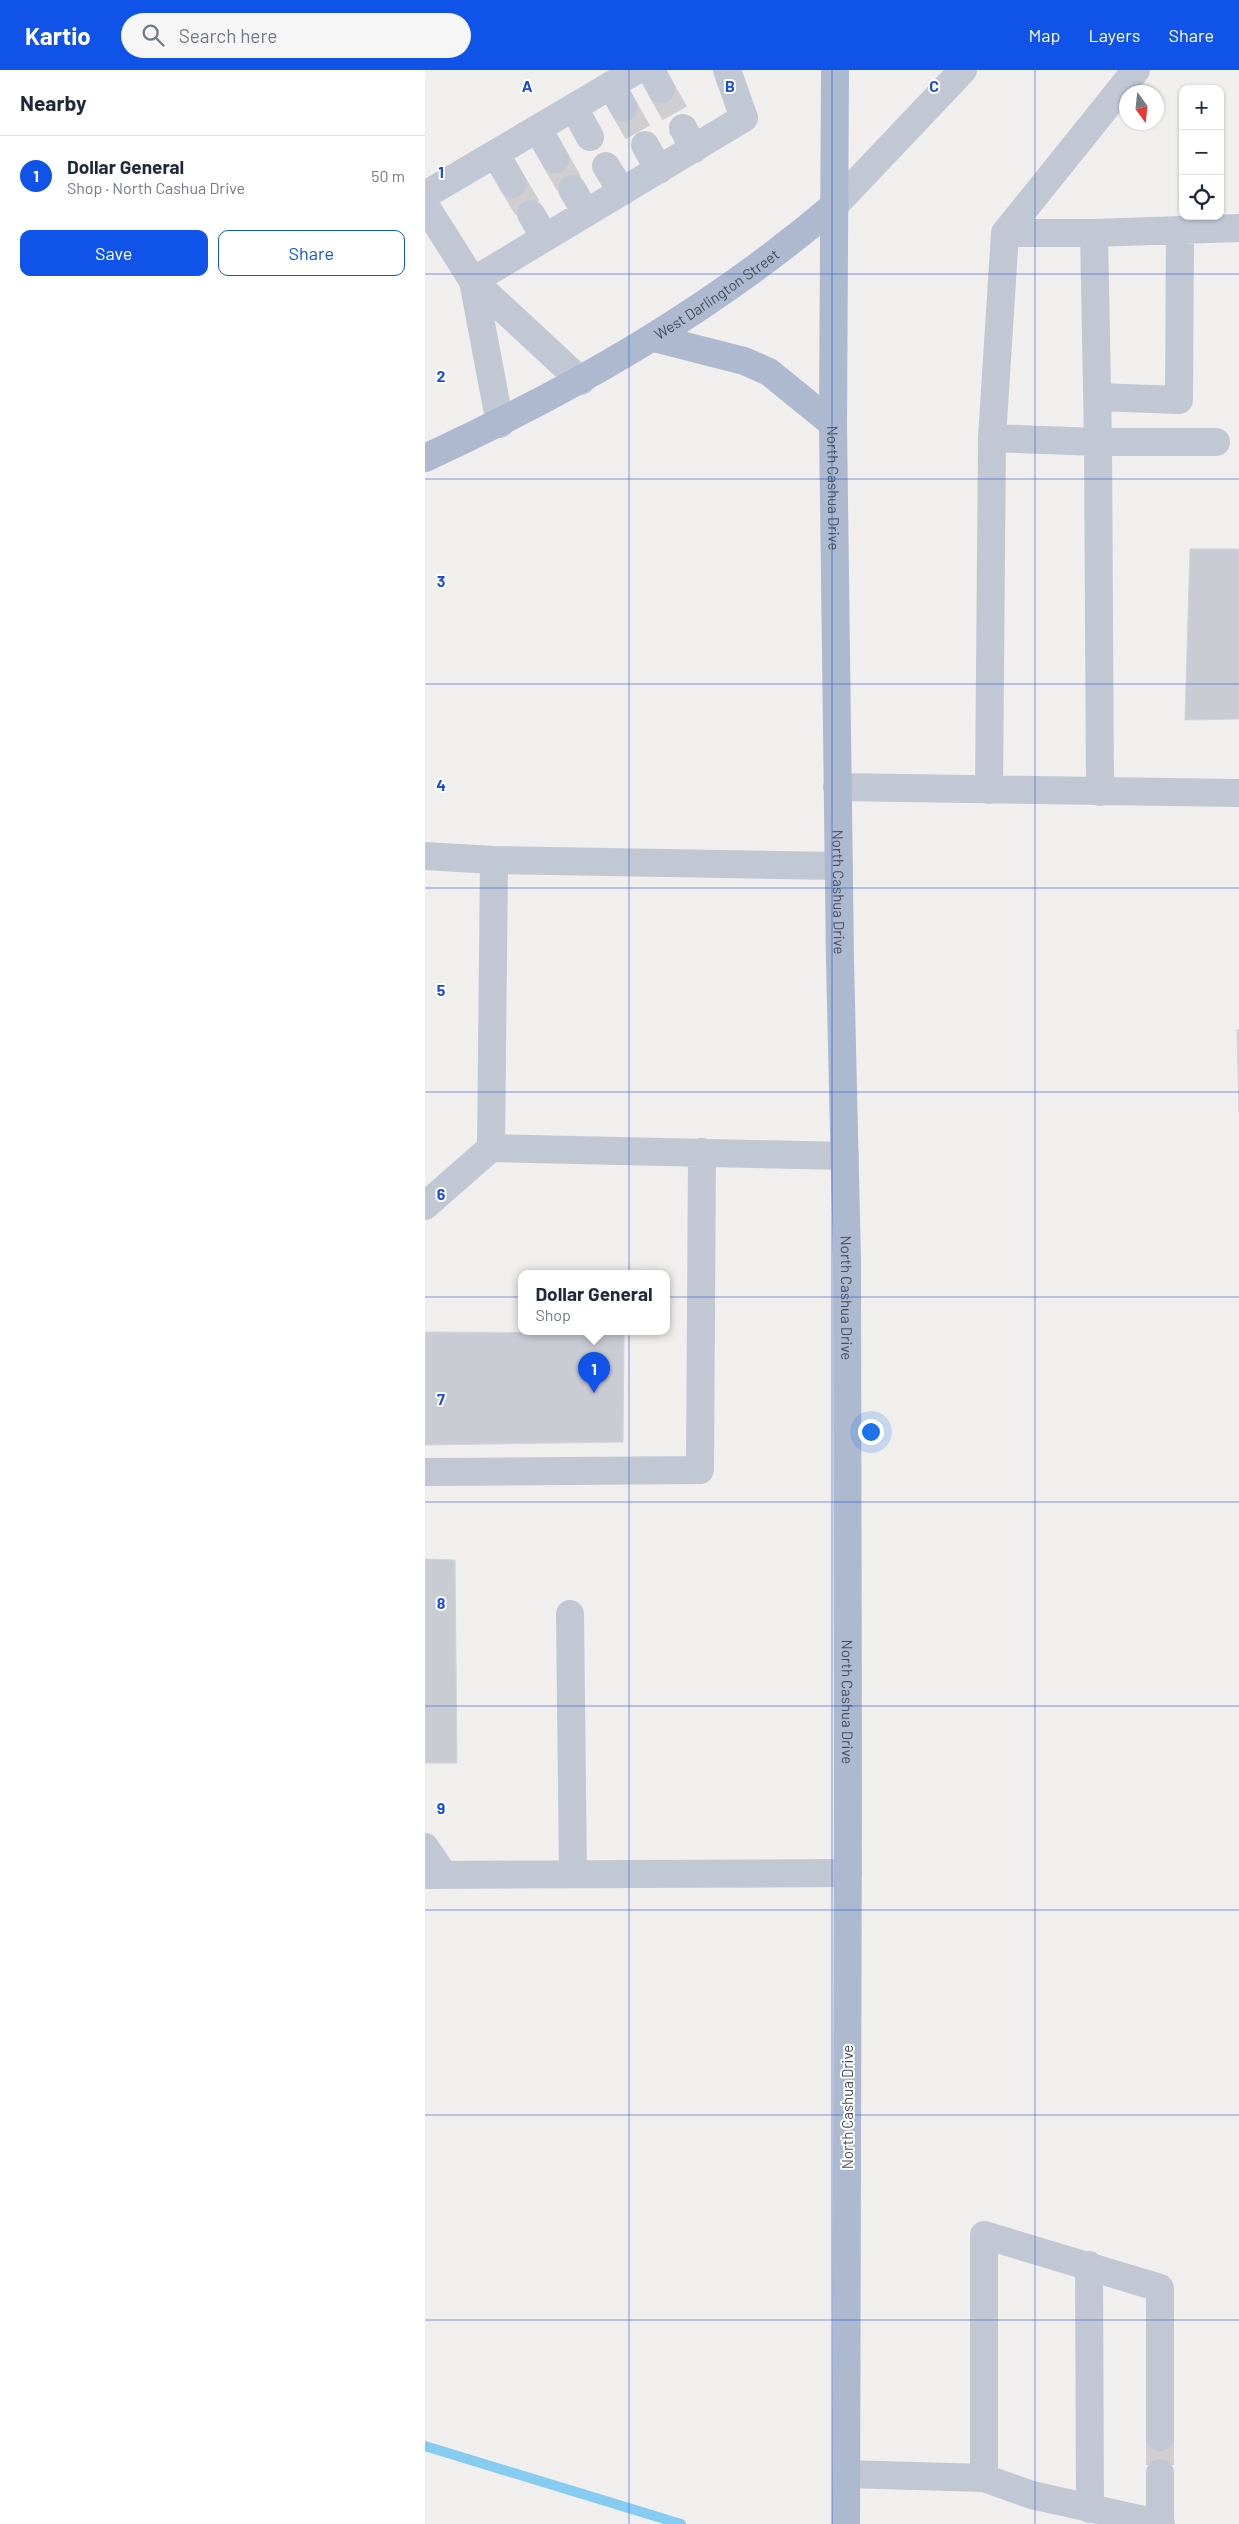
<!DOCTYPE html>
<meta charset="utf-8">
<style>
body{margin:0;font-family:Barlow,sans-serif;background:#f6f6f7;color:#1f2937}
.controls{position:absolute;right:15px;top:15px;display:grid;overflow:hidden;border-radius:10px;box-shadow:0 1px 4px #0004}
.controls button{width:45px;height:45px;display:grid;place-items:center;padding:0;border:0;border-bottom:1px solid #e0e1e3;background:#fff;color:#1f2937;font:25px sans-serif}
.compass{position:absolute;left:694px;top:15px;width:45px;height:45px;border-radius:50%;background:#fff;box-shadow:0 1px 4px #0004;rotate:165deg}
.you{position:absolute;left:445px;top:1361px;width:18px;height:18px;margin:-12px;border:4px solid #fff;border-radius:50%;background:#1a73e8;box-shadow:0 0 0 8px #1a73e833}
.badge{display:grid;place-items:center;width:32px;height:32px;border-radius:50%;background:#1053e8;color:#fff;font-size:16px;font-weight:700}
.pin{position:absolute;translate:-50% -41px;filter:drop-shadow(0 1px 2px #0008)}
.pin::after{content:'';position:absolute;top:26px;width:18px;height:15px;background:inherit;clip-path:polygon(0 0,100% 0,50% 100%)}
.popup{position:absolute;left:93px;top:1200px;width:152px;height:65px;box-sizing:border-box;display:grid;place-content:center;border-radius:10px;background:#fff;filter:drop-shadow(0 1px 4px #0005);font-size:16px;white-space:nowrap;color:#747a83}
.popup b{font-size:19px;color:#1f2937}
.popup::after{content:'';position:absolute;left:50%;top:100%;margin-left:-10px;border:10px solid transparent;border-top-color:#fff}
.list{margin:0;padding:0;list-style:none}
h2{display:flex;justify-content:space-between;align-items:center;height:65px;margin:0;padding:0 20px;font-size:21px}
h2 small{font-size:16px;font-weight:400;color:#747a83}
.list li{display:grid;grid-template-columns:32px 1fr auto;gap:15px;align-items:center;box-sizing:border-box;height:80px;padding:0 20px;border-top:1px solid #e0e1e3}
.list b{display:block;font-size:19px;white-space:nowrap}
.list p{margin:0;font-size:16px;white-space:nowrap;color:#747a83}
.list em{font-size:16px;font-style:normal;color:#747a83}
.actions{display:flex;gap:10px;padding:15px 20px}
.actions a{flex:1;padding:11px 0;border:1px solid #1053e8;border-radius:10px;text-align:center;font-size:18px;color:#1053e8}
.actions .main{background:#1053e8;color:#fff}
.icon{flex:none;width:28px;height:28px;fill:none;stroke:currentColor;stroke-width:2;stroke-linecap:round;stroke-linejoin:round}
.map{position:relative;flex:none;width:814px;height:2454px;overflow:hidden}
header{display:flex;align-items:center;gap:30px;box-sizing:border-box;height:70px;padding:0 25px;background:#1053e8;color:#fff}
header strong{font-size:24px}
nav{display:flex;gap:28px;margin-inline-start:auto;font-size:18px}
.search{width:350px;height:45px;background:#f6f6f7;display:flex;align-items:center;gap:12px;box-sizing:border-box;padding:0 18px;border-radius:28px;color:#747a83;font-size:19px}
main{display:flex}
aside{flex:1;background:#fff}
.map>svg:first-child{display:block}
.lines{fill:none;stroke-linecap:round;stroke-linejoin:round}
.stream{stroke:#85ccf0;stroke-width:10}
.building{fill:#caccd4;stroke:#d2d3da}
.minor-tunnel{stroke:#cfced1;stroke-width:28;stroke-dasharray:28 14;stroke-linecap:butt}
.minor{stroke:#c1c8d4;stroke-width:28}
.major{stroke:#acb9cf;stroke-width:28}
.grid{fill:none;stroke:#1d4ed8;stroke-width:1;stroke-opacity:0.55}
.labels{text-anchor:middle;dominant-baseline:central;stroke-width:4;stroke-linejoin:round;paint-order:stroke}
.street-label{font-size:15px;fill:#454e5c;stroke:#fff}
.grid-label{font-size:16px;text-anchor:middle;font-weight:bold;fill:#1d4ed8;stroke:#fff;stroke-width:4;stroke-linejoin:round;paint-order:stroke}
</style>
<header>
<strong>Kartio</strong>
<div class="search"><svg class="icon" aria-label="search" viewBox="0 0 24 24"><circle cx="10" cy="10" r="6"/><path d="M15 15l6 6"/></svg>Search here</div>
<nav><a>Map</a><a>Layers</a><a>Share</a></nav>
</header>
<main>
<aside>
<h2>Nearby<small></small></h2>
<ul class="list">
<li><span class="badge">1</span><div><b>Dollar General</b><p>Shop · North Cashua Drive</p></div><em>50 m</em></li>
</ul>
<div class="actions"><a class="main">Save</a><a>Share</a></div>
</aside>
<div class="map">
<svg width="814" height="2454" viewBox="0 0 814 2454">
<rect width="100%" height="100%" fill="#f1eeee"/>
<g class="lines">
<path class="stream" d="M0,2376L256,2454"/>
</g>
<path class="building" d="M765,479H814V649L760,650Z
M812,960H814V1042Z
M0,1262L199,1263L198,1372L0,1375Z
M0,1489L30,1490L32,1693H0Z"/>
<g class="lines">
<path class="minor-tunnel" d="M236,19L258,58
M199,38L220,75
M130,89L147,119
M88,114L106,144
M735,2367V2403"/>
<path class="minor" d="M226,0L236,19
M186,15L199,38
M149,38L165,67
M258,58L269,79
M113,59L130,89
M220,75L234,100
M71,84L88,114
M181,96L197,122
M147,119L161,143
M0,125L212,0
M0,135L48,211L156,311
M410,135L538,0
M106,144L120,168
M580,163L711,0
M669,163L814,158
M48,211L319,48L302,0
M48,211L75,354
M672,327L754,330L755,160
M567,368L580,163H669L673,372H791
M412,717L814,723
M564,720L567,368L673,372L675,722
M0,786L69,790
M414,796L69,790L66,1078L420,1086
M0,1136L66,1078
M0,1402L275,1400L277,1082
M145,1544L148,1804
M0,1777L19,1805
M0,1805L423,1803
M664,2195L665,2439
M735,2403V2454
M421,2404L559,2408L607,2425L736,2454
M559,2408V2165L735,2218V2367"/>
<g class="major">
<path id="s1" d="M410,0L408,354L415,890L422,1191L423,1719L421,2454"/>
<path d="M229,268L319,291L344,302L408,354"/>
<path id="s2" d="M0,388C147,320 287,240 410,135"/>
</g>
</g>
<path class="grid" d="M204,0V2454M407,0V2454M610,0V2454M0,204H814M0,409H814M0,614H814M0,818H814M0,1022H814M0,1227H814M0,1432H814M0,1636H814M0,1840H814M0,2045H814M0,2250H814"/>
<g class="labels">
<g class="street-label">
<text stroke="none"><textPath href="#s2" startOffset="335">West Darlington Street</textPath></text>
<text stroke="none"><textPath href="#s1" startOffset="418">North Cashua Drive</textPath></text>
<text stroke="none"><textPath href="#s1" startOffset="822">North Cashua Drive</textPath></text>
<text stroke="none"><textPath href="#s1" startOffset="1228">North Cashua Drive</textPath></text>
<text stroke="none"><textPath href="#s1" startOffset="1632">North Cashua Drive</textPath></text>
<text transform="translate(422 2037) rotate(-90)">North Cashua Drive</text>
</g>
</g>
<g class="grid-label">
<text x="102" y="22">A</text>
<text x="305" y="22">B</text>
<text x="509" y="22">C</text>
<text x="16" y="108">1</text>
<text x="16" y="312">2</text>
<text x="16" y="517">3</text>
<text x="16" y="721">4</text>
<text x="16" y="926">5</text>
<text x="16" y="1130">6</text>
<text x="16" y="1335">7</text>
<text x="16" y="1539">8</text>
<text x="16" y="1744">9</text>
</g>
</svg>
<div class="controls">
<button>+</button>
<button>−</button>
<button><svg class="icon" aria-label="locate" viewBox="0 0 24 24"><circle cx="12" cy="12" r="6"/><path d="M12 2v4M12 18v4M2 12h4M18 12h4"/></svg></button>
</div>
<svg class="compass" viewBox="-18 -18 36 36"><path d="M0-13l5 13h-10z" fill="#e53935"/><path d="M0 13l5-13h-10z" fill="#747a83"/></svg>
<div class="you"></div>
<div class="pin badge" style="left:169px;top:1323px">1</div>
<div class="popup"><b>Dollar General</b>Shop</div>
</div>
</main>
